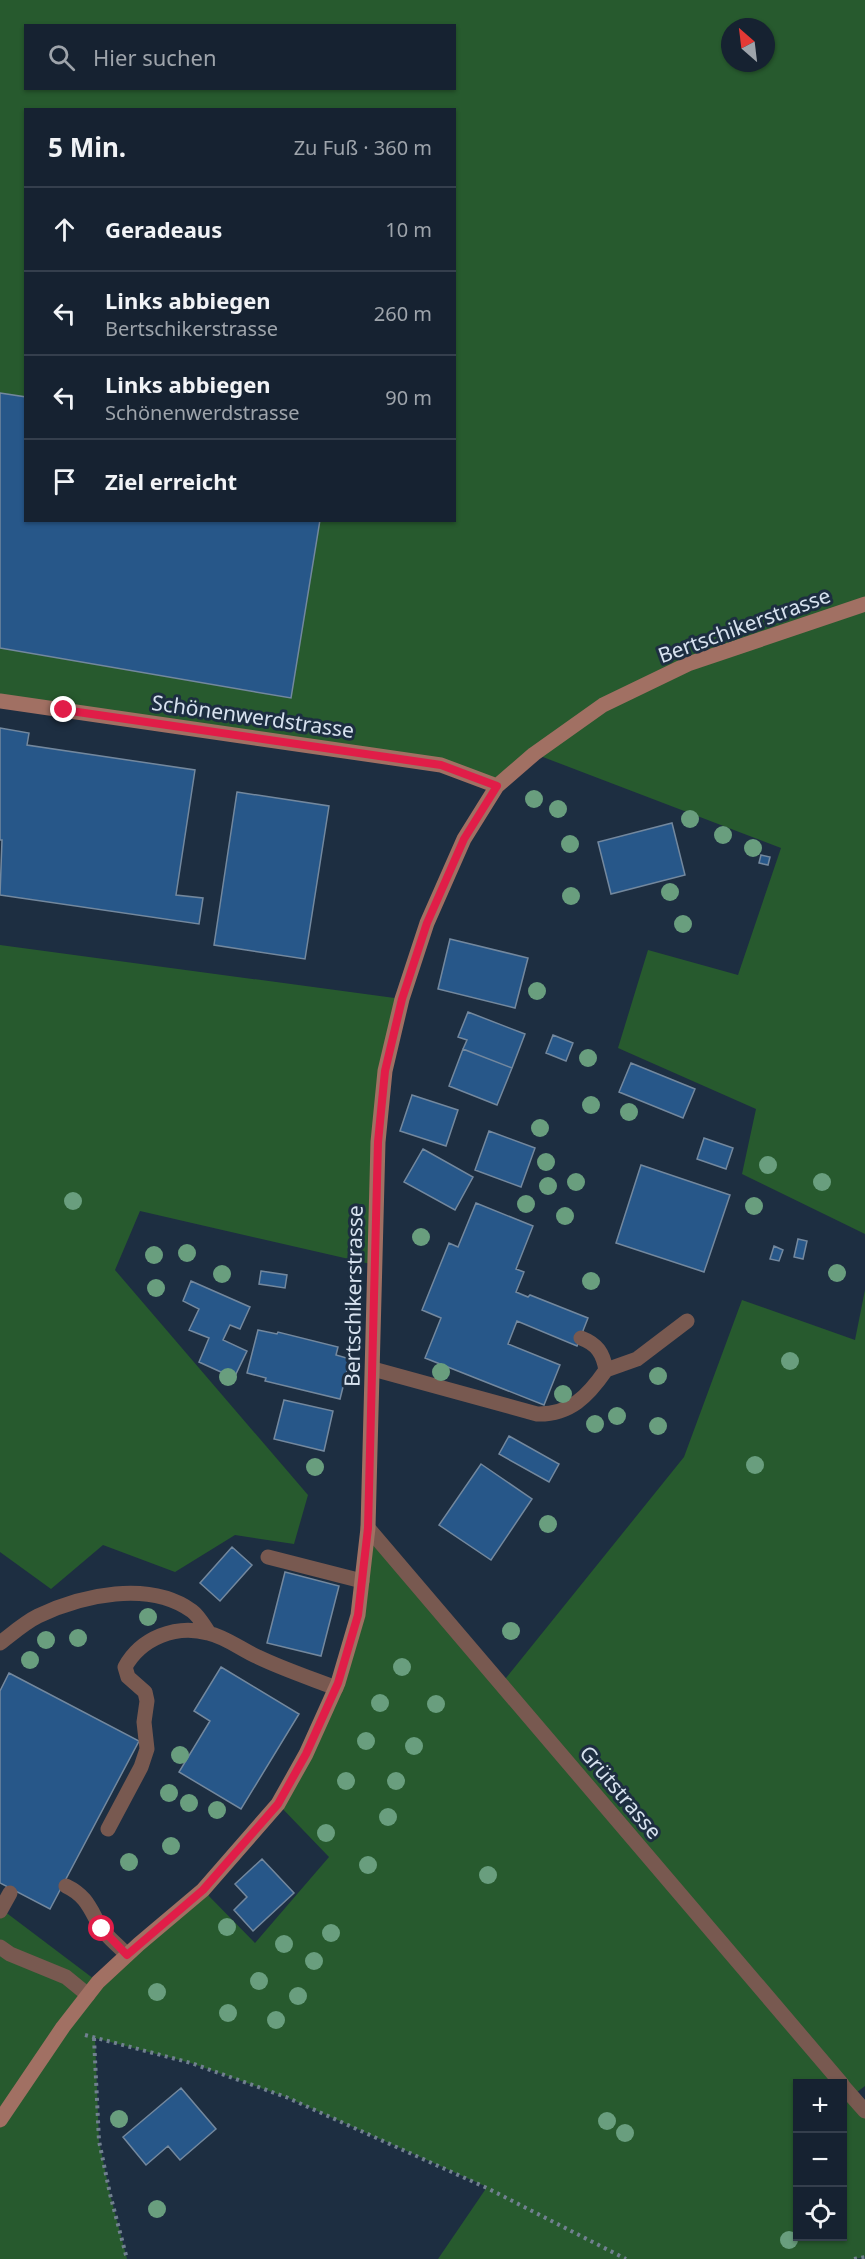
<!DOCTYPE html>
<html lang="de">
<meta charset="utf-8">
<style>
body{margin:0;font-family:"Noto Sans",sans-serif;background:#232f3d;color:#f1f3f6}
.controls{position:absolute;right:18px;bottom:18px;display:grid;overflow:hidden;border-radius:0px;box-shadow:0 2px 4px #0004}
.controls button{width:54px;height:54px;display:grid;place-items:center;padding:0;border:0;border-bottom:2px solid #353f4d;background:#162231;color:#f1f3f6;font:30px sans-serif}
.compass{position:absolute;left:721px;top:18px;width:54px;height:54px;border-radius:50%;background:#162231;box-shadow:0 2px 4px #0004;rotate:332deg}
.stop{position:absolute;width:18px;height:18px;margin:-14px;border:4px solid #e11d48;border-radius:50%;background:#fff}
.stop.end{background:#e11d48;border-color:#fff;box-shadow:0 2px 6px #0008}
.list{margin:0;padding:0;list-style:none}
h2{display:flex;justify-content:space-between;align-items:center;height:78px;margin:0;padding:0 24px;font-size:26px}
h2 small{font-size:20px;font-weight:400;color:#9ea4ab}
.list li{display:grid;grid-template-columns:39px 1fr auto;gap:18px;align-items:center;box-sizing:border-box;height:84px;padding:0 24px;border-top:2px solid #353f4d}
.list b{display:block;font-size:22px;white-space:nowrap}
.list p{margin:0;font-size:20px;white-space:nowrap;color:#9ea4ab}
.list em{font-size:20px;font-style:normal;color:#9ea4ab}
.icon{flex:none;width:33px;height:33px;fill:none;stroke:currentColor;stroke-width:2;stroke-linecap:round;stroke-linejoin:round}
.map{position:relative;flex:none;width:865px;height:2259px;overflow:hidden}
.search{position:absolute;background:#162231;box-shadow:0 2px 4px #0004;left:24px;top:24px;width:432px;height:66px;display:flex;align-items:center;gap:15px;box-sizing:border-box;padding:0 21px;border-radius:0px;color:#9ea4ab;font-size:22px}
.panel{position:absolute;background:#162231;box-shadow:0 2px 4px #0004;left:24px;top:108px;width:432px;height:414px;border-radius:0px}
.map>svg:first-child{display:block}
.green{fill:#275a2e;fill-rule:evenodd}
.building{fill:#275789;stroke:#73889e;stroke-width:1.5}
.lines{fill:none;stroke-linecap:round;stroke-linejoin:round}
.path{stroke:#718090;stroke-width:4;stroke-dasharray:3 4.5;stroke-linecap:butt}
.lane{stroke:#785950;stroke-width:15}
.street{stroke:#785950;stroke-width:15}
.secondary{stroke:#a17063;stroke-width:15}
.tree{fill:#699e7e}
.route{stroke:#e11d48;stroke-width:8}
.labels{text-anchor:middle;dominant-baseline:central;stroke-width:6;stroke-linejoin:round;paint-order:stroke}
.street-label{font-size:21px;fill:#d7e2ef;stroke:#1d2e41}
</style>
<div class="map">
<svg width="865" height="2259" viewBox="0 0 865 2259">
<rect width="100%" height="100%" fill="#1d2e41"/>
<path class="green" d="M0,0H865V1234L742,1174L756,1109L618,1048L648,950L738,975L781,848L535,754L497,786L441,765L0,701ZM26,26H454V88H26ZM730,27H766V63H730ZM26,110H454V520H26Z
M0,945L402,999L385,1071L375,1265L140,1211L115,1270L308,1495L294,1544L235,1535L175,1572L103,1545L51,1589L0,1552Z
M865,1290V2086L852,2096L865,2111V2257L854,2259H438L487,2187L286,2097L191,2063L95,2038L99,2141L110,2194L127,2259H0V1908L98,1982L203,1890L255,1943L329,1857L278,1804L338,1683L368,1528L502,1683L684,1457L742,1300L855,1340ZM798,2084H842V2236H798Z"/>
<path class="building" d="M0,393L26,397V520H320L291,698L0,648Z
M0,728L29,733L27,745L195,770L176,895L203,898L199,924L0,895L2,840H0Z
M237,792L329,806L305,959L214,945Z
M672,823L685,875L611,894L598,842Z
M761,855L770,857L768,865L759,863Z
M450,939L528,958L515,1008L438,989Z
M468,1012L525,1034L512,1068L463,1049L467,1040L458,1037Z
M553,1035L573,1043L566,1061L546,1053Z
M463,1049L512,1068L497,1105L449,1086Z
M631,1063L695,1089L683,1118L619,1092Z
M412,1095L458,1110L446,1146L400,1131Z
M489,1131L535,1148L521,1187L475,1170Z
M704,1138L733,1148L726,1169L697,1159Z
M423,1149L473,1177L455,1210L404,1182Z
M641,1165L730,1195L704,1272L616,1243Z
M476,1203L533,1226L516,1269L524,1272L516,1292L528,1297L530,1295L588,1318L577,1346L517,1321L508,1344L560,1365L544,1405L425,1358L441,1318L422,1310L449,1243L458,1247Z
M798,1239L807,1241L803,1259L794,1257Z
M774,1246L783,1250L779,1261L770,1259Z
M261,1271L287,1275L285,1288L259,1284Z
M191,1281L250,1307L240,1329L230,1325L223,1340L247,1351L234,1378L199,1362L209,1338L189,1330L199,1309L183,1301Z
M258,1330L277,1334L278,1332L338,1347L336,1355L350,1359L340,1399L265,1381L266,1378L247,1373Z
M284,1400L333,1411L324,1451L274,1439Z
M509,1436L559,1464L549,1482L499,1454Z
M481,1464L532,1499L491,1560L439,1525Z
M232,1547L252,1565L220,1601L200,1583Z
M285,1572L339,1586L321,1656L267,1643Z
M221,1667L299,1714L241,1809L179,1772L210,1721L194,1711Z
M9,1673L139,1741L50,1909L0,1883V1691Z
M262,1859L294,1893L253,1931L234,1910L247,1897L235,1884Z
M181,2088L216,2129L180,2160L168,2146L146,2165L123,2137Z"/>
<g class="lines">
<path class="path" d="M85,2035L191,2063L286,2097L487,2188L626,2259
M94,2038L99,2141L110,2194L127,2259
M854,2259L865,2257"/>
<path class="lane" d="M373,1369L537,1414C570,1415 588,1396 606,1370C603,1353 597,1344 581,1338
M606,1370L637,1359L687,1321
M268,1557L362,1581
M0,1643C12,1634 24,1623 38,1616C82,1595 149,1580 192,1611C199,1616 204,1626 209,1633
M108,1829L141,1767L147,1749L144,1722L147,1701L145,1692L128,1677L125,1667C141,1638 176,1624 208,1633C226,1637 242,1650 258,1657C283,1669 310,1678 336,1688
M66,1886C87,1896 90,1909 101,1928C108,1938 119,1946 127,1955
M0,1911L10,1893
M0,1947L10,1954L66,1977L88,1995"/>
<path class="street" d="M368,1528L842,2084
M842,2085L865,2111"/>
<path class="secondary" d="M0,701L441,765L497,786
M0,2120L63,2027L98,1982L139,1944L203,1890L278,1804L306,1754L338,1683L358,1615L368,1528L378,1142L385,1071L402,999L427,923L464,839L497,786L534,754L603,705L688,664L865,604"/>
</g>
<g class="tree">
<circle cx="534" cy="799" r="9"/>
<circle cx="558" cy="809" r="9"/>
<circle cx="690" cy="819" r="9"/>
<circle cx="723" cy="835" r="9"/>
<circle cx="570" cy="844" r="9"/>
<circle cx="753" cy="848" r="9"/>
<circle cx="670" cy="892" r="9"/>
<circle cx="571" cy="896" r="9"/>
<circle cx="683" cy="924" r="9"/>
<circle cx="537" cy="991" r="9"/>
<circle cx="588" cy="1058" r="9"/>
<circle cx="591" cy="1105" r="9"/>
<circle cx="629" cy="1112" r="9"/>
<circle cx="540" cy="1128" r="9"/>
<circle cx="546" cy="1162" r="9"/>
<circle cx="768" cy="1165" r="9"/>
<circle cx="576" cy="1182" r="9"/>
<circle cx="822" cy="1182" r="9"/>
<circle cx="548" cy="1186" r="9"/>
<circle cx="73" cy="1201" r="9"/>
<circle cx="526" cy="1204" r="9"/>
<circle cx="754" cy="1206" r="9"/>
<circle cx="565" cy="1216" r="9"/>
<circle cx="421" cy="1237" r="9"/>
<circle cx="187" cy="1253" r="9"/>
<circle cx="154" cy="1255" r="9"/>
<circle cx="837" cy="1273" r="9"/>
<circle cx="222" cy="1274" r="9"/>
<circle cx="591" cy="1281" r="9"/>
<circle cx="156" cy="1288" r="9"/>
<circle cx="790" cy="1361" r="9"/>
<circle cx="441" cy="1372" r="9"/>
<circle cx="658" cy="1376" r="9"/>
<circle cx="228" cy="1377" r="9"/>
<circle cx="563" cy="1394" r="9"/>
<circle cx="617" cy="1416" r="9"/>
<circle cx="595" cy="1424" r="9"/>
<circle cx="658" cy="1426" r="9"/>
<circle cx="755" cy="1465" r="9"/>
<circle cx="315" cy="1467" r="9"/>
<circle cx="548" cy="1524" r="9"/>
<circle cx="148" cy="1617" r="9"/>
<circle cx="511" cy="1631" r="9"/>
<circle cx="78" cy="1638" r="9"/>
<circle cx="46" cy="1640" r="9"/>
<circle cx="30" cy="1660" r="9"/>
<circle cx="402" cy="1667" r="9"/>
<circle cx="380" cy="1703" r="9"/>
<circle cx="436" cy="1704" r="9"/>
<circle cx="366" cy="1741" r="9"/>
<circle cx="414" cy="1746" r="9"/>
<circle cx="180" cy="1755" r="9"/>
<circle cx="346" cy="1781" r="9"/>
<circle cx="396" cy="1781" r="9"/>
<circle cx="169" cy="1793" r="9"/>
<circle cx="189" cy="1803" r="9"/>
<circle cx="217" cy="1810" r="9"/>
<circle cx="388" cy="1817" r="9"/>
<circle cx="326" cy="1833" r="9"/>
<circle cx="171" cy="1846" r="9"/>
<circle cx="129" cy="1862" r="9"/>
<circle cx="368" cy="1865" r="9"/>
<circle cx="488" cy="1875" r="9"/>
<circle cx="227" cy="1927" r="9"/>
<circle cx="331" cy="1933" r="9"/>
<circle cx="284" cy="1944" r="9"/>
<circle cx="314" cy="1961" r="9"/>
<circle cx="259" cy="1981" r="9"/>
<circle cx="157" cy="1992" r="9"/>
<circle cx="298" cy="1996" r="9"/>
<circle cx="228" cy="2013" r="9"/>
<circle cx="276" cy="2020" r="9"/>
<circle cx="119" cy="2119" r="9"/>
<circle cx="607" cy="2121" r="9"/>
<circle cx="625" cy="2133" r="9"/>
<circle cx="157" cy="2209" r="9"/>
<circle cx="789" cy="2240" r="9"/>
</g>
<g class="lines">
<path class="route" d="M64,710L441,765L497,786L464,839L427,923L402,999L385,1071L378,1142L368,1528L358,1615L338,1683L306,1754L278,1804L203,1890L127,1955L102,1929"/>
</g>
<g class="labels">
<g class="street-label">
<text transform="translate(744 625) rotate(-20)">Bertschikerstrasse</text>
<text transform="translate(253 716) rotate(8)">Schönenwerdstrasse</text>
<text transform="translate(353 1296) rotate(-89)">Bertschikerstrasse</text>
<text transform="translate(621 1792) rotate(50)">Grütstrasse</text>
</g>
</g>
</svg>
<div class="controls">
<button>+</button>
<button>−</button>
<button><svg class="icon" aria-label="locate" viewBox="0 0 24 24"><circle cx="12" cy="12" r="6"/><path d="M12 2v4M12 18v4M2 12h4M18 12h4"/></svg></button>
</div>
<svg class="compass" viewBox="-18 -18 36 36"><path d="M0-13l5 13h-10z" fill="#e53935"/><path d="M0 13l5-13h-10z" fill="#9ea4ab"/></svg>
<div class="stop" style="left:102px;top:1929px"></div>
<div class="stop end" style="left:64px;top:710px"></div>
<div class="search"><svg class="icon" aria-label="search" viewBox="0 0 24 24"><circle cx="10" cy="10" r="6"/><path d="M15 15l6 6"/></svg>Hier suchen</div>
<section class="panel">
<h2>5 Min.<small>Zu Fuß · 360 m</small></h2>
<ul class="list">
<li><svg class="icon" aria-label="ahead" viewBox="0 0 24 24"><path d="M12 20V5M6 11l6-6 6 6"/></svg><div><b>Geradeaus</b></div><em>10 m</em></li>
<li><svg class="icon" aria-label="left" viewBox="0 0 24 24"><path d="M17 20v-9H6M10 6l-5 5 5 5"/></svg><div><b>Links abbiegen</b><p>Bertschikerstrasse</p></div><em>260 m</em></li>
<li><svg class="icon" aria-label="left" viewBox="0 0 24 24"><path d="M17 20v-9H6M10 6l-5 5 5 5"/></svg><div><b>Links abbiegen</b><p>Schönenwerdstrasse</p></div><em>90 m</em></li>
<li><svg class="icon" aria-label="arrive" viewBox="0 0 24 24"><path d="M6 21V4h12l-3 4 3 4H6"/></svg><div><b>Ziel erreicht</b></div></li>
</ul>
</section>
</div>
